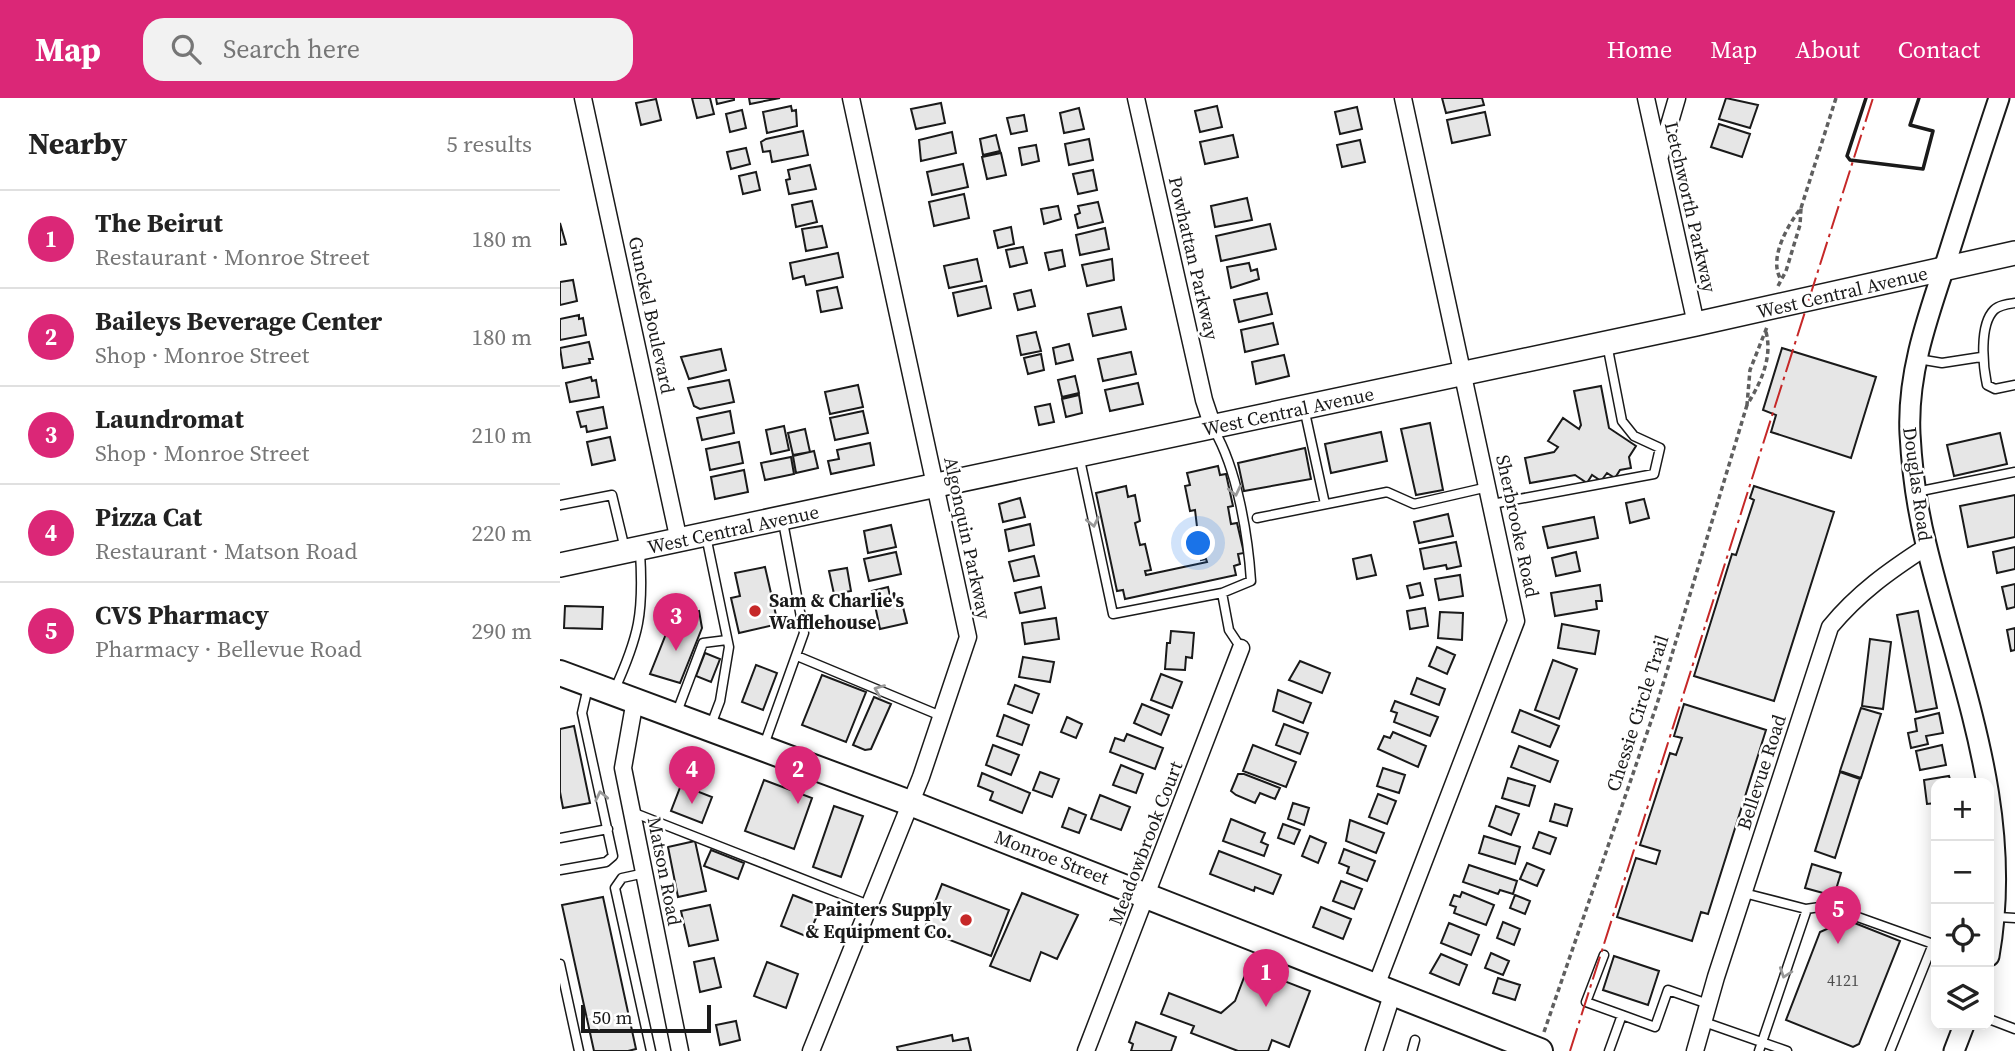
<!DOCTYPE html>
<meta charset="utf-8">
<style>
body{margin:0;font-family:"Source Serif 4",serif;background:#f2f2f2;color:#222}
.controls{position:absolute;right:21px;bottom:21px;display:grid;overflow:hidden;border-radius:14px;box-shadow:0 4px 18px #0003}
.controls button{width:63px;height:63px;display:grid;place-items:center;padding:0;border:0;border-bottom:2px solid #e0e0e0;background:#fff;color:#222;font:35px sans-serif}
.scale{position:absolute;left:21px;bottom:18px;width:130px;box-sizing:border-box;padding-left:7px;border:4px solid #1a1a1a;border-top:0;font-size:19px;line-height:24px;white-space:nowrap;color:#1a1a1a;-webkit-text-stroke:5px #fff;paint-order:stroke}
.you{position:absolute;left:639px;top:446px;width:24px;height:24px;margin:-18px;border:5px solid #fff;border-radius:50%;background:#1a73e8;box-shadow:0 0 0 10px #1a73e833}
.badge{display:grid;place-items:center;width:46px;height:46px;border-radius:50%;background:#db2777;color:#fff;font-size:23px;font-weight:700}
.pin{position:absolute;translate:-50% -58px;filter:drop-shadow(0 2px 4px #0008)}
.pin::after{content:'';position:absolute;top:37px;width:24px;height:21px;background:inherit;clip-path:polygon(0 0,100% 0,50% 100%)}
.list{margin:0;padding:0;list-style:none}
h2{display:flex;justify-content:space-between;align-items:center;height:91px;margin:0;padding:0 28px;font-size:30px}
h2 small{font-size:23px;font-weight:400;color:#767676}
.list li{display:grid;grid-template-columns:46px 1fr auto;gap:21px;align-items:center;box-sizing:border-box;height:98px;padding:0 28px;border-top:2px solid #e0e0e0}
.list b{display:block;font-size:26px;white-space:nowrap}
.list p{margin:0;font-size:23px;white-space:nowrap;color:#767676}
.list em{font-size:23px;font-style:normal;color:#767676}
.icon{flex:none;width:38px;height:38px;fill:none;stroke:currentColor;stroke-width:2;stroke-linecap:round;stroke-linejoin:round}
.map{position:relative;flex:none;width:1455px;height:953px;overflow:hidden}
header{display:flex;align-items:center;gap:42px;box-sizing:border-box;height:98px;padding:0 35px;background:#db2777;color:#fff}
header strong{font-size:33px}
nav{display:flex;gap:38px;margin-inline-start:auto;font-size:24px}
.search{width:490px;height:63px;background:#f2f2f2;display:flex;align-items:center;gap:18px;box-sizing:border-box;padding:0 24px;border-radius:21px;color:#767676;font-size:26px}
main{display:flex}
aside{flex:1;background:#fff}
.map>svg:first-child{display:block}
.building{fill:#e6e6e6;stroke:#1a1a1a;stroke-width:2}
.lines{fill:none;stroke-linecap:round;stroke-linejoin:round}
.service-casing{stroke:#1a1a1a;stroke-width:11}
.minor-casing{stroke:#1a1a1a;stroke-width:19}
.tertiary-casing{stroke:#1a1a1a;stroke-width:23}
.secondary-casing{stroke:#1a1a1a;stroke-width:26}
.primary-casing{stroke:#1a1a1a;stroke-width:28}
.path{stroke:#5f5f5f;stroke-width:3.5;stroke-dasharray:5 3.5;stroke-linecap:butt}
.service{stroke:#fff;stroke-width:8}
.minor{stroke:#fff;stroke-width:16}
.tertiary{stroke:#fff;stroke-width:19}
.secondary{stroke:#fff;stroke-width:23}
.primary{stroke:#fff;stroke-width:24}
.wall{stroke:#1a1a1a;stroke-width:3.5}
.power{stroke:#c62828;stroke-width:2;stroke-dasharray:24 5 3.5 5;stroke-linecap:butt}
.oneway{stroke:#989898}
.poi-dot{fill:#c62828;stroke:#fff;stroke-width:2.5}
.labels{text-anchor:middle;dominant-baseline:central;stroke-width:5;stroke-linejoin:round;paint-order:stroke}
.number-label{font-size:16px;fill:#4d4d4d}
.street-label{font-size:19px;fill:#1a1a1a;stroke:#fff}
.poi-label{font-size:19px;font-weight:bold;fill:#1a1a1a;stroke:#fff;text-anchor:start}
</style>
<header>
<strong>Map</strong>
<div class="search"><svg class="icon" aria-label="search" viewBox="0 0 24 24"><circle cx="10" cy="10" r="6"/><path d="M15 15l6 6"/></svg>Search here</div>
<nav><a>Home</a><a>Map</a><a>About</a><a>Contact</a></nav>
</header>
<main>
<aside>
<h2>Nearby<small>5 results</small></h2>
<ul class="list">
<li><span class="badge">1</span><div><b>The Beirut</b><p>Restaurant · Monroe Street</p></div><em>180 m</em></li>
<li><span class="badge">2</span><div><b>Baileys Beverage Center</b><p>Shop · Monroe Street</p></div><em>180 m</em></li>
<li><span class="badge">3</span><div><b>Laundromat</b><p>Shop · Monroe Street</p></div><em>210 m</em></li>
<li><span class="badge">4</span><div><b>Pizza Cat</b><p>Restaurant · Matson Road</p></div><em>220 m</em></li>
<li><span class="badge">5</span><div><b>CVS Pharmacy</b><p>Pharmacy · Bellevue Road</p></div><em>290 m</em></li>
</ul>
</aside>
<div class="map">
<svg width="1455" height="953" viewBox="0 0 1455 953">
<rect width="100%" height="100%" fill="#fff"/>
<path class="building" d="M132,0H150L154,16L137,20Z
M156,0H174V2L157,6Z
M189,0H220L190,6Z
M882,0H922L924,7L886,15Z
M1166,0L1198,7L1190,30L1159,21Z
M96,1L101,22L81,27L76,5Z
M381,5L385,25L356,31L351,11Z
M231,8L232,13L236,12L237,28L207,35L203,14Z
M657,8L662,29L640,34L635,13Z
M797,9L802,31L780,36L775,14Z
M519,10L524,31L504,35L500,15Z
M182,12L186,30L170,34L166,16Z
M925,14L930,37L892,45L887,22Z
M464,17L467,33L451,36L447,20Z
M1159,26L1190,36L1182,59L1151,49Z
M243,33L248,57L212,64L210,53L203,54L201,44L206,41Z
M392,34L396,55L361,63L359,42Z
M436,37L440,53L423,57L420,41Z
M673,37L678,59L645,66L640,44Z
M529,41L533,62L509,67L505,46Z
M800,42L805,64L782,69L777,47Z
M476,47L479,63L462,67L459,50Z
M186,50L190,66L171,71L167,54Z
M441,55L446,77L427,81L422,59Z
M403,66L408,89L372,97L367,74Z
M250,67L256,91L229,96L226,82L230,81L228,72Z
M533,72L537,92L518,96L513,76Z
M196,74L200,92L183,96L179,78Z
M404,96L409,120L374,128L369,104Z
M687,100L692,122L655,129L651,108Z
M252,103L257,124L236,129L232,107Z
M538,104L543,124L518,130L515,117L520,115L518,108Z
M498,108L501,121L484,126L481,111Z
M0,125L6,146L0,147Z
M710,126L716,151L661,163L656,138Z
M262,128L267,149L246,153L242,131Z
M451,129L454,146L438,150L434,133Z
M545,130L549,151L520,157L516,137Z
M463,149L467,165L450,169L446,152Z
M502,152L505,168L489,172L485,155Z
M278,155L283,179L246,187L244,178L233,181L230,165Z
M417,161L422,183L389,190L384,168Z
M552,161L554,182L527,188L522,167Z
M689,165L691,173L697,171L699,181L671,190L667,169Z
M13,182L17,203L0,207V184Z
M426,188L431,210L398,218L393,195Z
M277,189L282,210L261,214L257,193Z
M471,192L475,208L458,212L454,196Z
M707,195L712,216L679,224L674,202Z
M561,209L566,231L533,238L528,216Z
M19,217V221L23,220L26,237L0,242V221Z
M713,225L718,246L685,254L681,232Z
M476,234L481,253L461,257L457,238Z
M29,244L33,261H29L30,265L3,270L0,250Z
M509,246L513,262L496,266L493,250Z
M1222,250L1316,279L1291,360L1211,334L1216,317L1203,312Z
M161,251L166,272L129,281L121,259Z
M571,254L576,276L543,283L538,261Z
M481,256L484,272L468,276L464,260Z
M724,257L729,278L696,286L692,264Z
M515,278L519,295L502,299L498,282Z
M31,279L32,283L36,282L39,299L10,304L6,285Z
M169,282L174,304L140,311L134,308L128,290Z
M578,285L583,306L550,313L545,292Z
M298,287L303,309L270,316L265,294Z
M1041,288L1049,330L1076,348L1069,359L1071,370L1060,372L1055,380L1047,375L1041,383L1032,377L1027,385L1015,377L970,385L965,360L994,354L998,349L988,343L1003,320L1019,331L1021,327L1014,293Z
M519,297L522,315L506,319L502,301Z
M490,306L494,324L479,327L475,309Z
M43,309L47,330L27,334L26,328L21,329L17,314Z
M170,313L174,335L142,342L137,320Z
M303,313L308,335L275,342L270,320Z
M870,325L883,392L856,397L841,331Z
M224,328L229,352L211,356L206,332Z
M245,331L250,354L233,357L228,335Z
M821,334L827,363L771,375L765,346Z
M1440,335L1447,366L1394,378L1387,347Z
M50,339L55,362L32,367L27,344Z
M179,344L183,365L150,372L146,351Z
M310,345L314,367L271,376L268,363L279,361L277,352Z
M745,350L751,381L684,393L678,365Z
M254,353L258,370L236,375L233,358Z
M231,359L234,376L205,382L201,365Z
M658,368L660,377L666,376L673,408L668,409L671,426L677,425L684,455L678,456L680,466L674,468L676,477L565,501L563,492L557,493L536,395L566,388L568,399L575,397L580,423L575,425L580,447L585,446L591,472L585,473L586,477L647,464L646,461L641,462L635,412L630,413L625,388L630,387L627,375Z
M184,372L188,394L155,401L151,379Z
M1194,388L1274,414L1214,603L1134,578L1172,456L1176,457L1194,402L1190,400Z
M1455,397V439L1408,449L1400,408Z
M460,400L465,419L443,424L439,406Z
M1084,401L1089,420L1070,425L1066,405Z
M888,416L893,438L859,445L854,424Z
M1034,419L1038,440L988,450L983,429Z
M470,426L474,447L449,453L445,432Z
M331,427L336,449L308,455L304,433Z
M896,444L901,468L887,471L886,467L864,471L860,451Z
M1455,449V471L1437,475L1433,454Z
M336,454L341,476L309,483L304,461Z
M1016,454L1020,473L996,478L992,460Z
M811,457L816,477L797,481L793,461Z
M474,458L479,478L454,483L449,464Z
M205,469L218,526L179,535L171,500L180,498L175,475Z
M287,470L291,493L274,496L269,473Z
M900,477L903,498L879,502L875,481Z
M860,485L863,497L850,500L847,488Z
M1455,486V509L1447,511L1442,489Z
M1040,487L1042,503H1036L1037,511L995,518L991,495Z
M328,489L332,507L342,505L347,525L320,531L312,493Z
M481,489L485,510L460,515L455,495Z
M5,508L43,509L42,531L4,530Z
M865,510L868,528L850,531L847,513Z
M139,513L142,530L120,585L90,576L110,526L126,527L125,517Z
M1358,513L1377,610L1356,614L1337,517Z
M880,514L903,515L902,542L878,540Z
M496,520L499,541L465,546L462,525Z
M1002,526L1039,533L1035,556L998,550Z
M1455,530V552L1451,553L1447,532Z
M611,533L634,535L632,560L626,559L625,572L605,571L607,545H610Z
M1310,541L1331,544L1323,611L1302,608Z
M877,549L895,557L887,576L869,568Z
M145,555L160,561L151,584L136,578Z
M463,559L494,564L490,584L459,579Z
M993,562L1017,571L999,621L975,612Z
M740,563L770,575L762,595L729,582Z
M196,567L217,575L203,612L182,604Z
M601,576L622,584L612,610L591,602Z
M262,577L306,594L286,644L242,627Z
M857,580L885,591L879,607L851,596Z
M455,587L479,596L472,615L448,606Z
M718,592L751,605L743,625L713,613Z
M314,599L331,606L311,651L305,652L293,647Z
M835,603L878,619L870,638L834,624L837,615L831,613Z
M582,606L609,617L601,637L574,625Z
M1124,606L1206,632L1148,816L1141,814L1132,843L1057,819L1076,760L1096,766L1100,753L1080,747L1110,655L1116,657L1122,640L1114,638Z
M1301,610L1321,616L1301,680L1280,673Z
M960,612L999,628L990,649L952,634Z
M1379,615L1383,635L1366,638L1368,646L1351,650L1348,635L1357,633L1355,621Z
M444,617L469,627L462,647L437,638Z
M507,619L522,626L516,640L501,634Z
M724,626L748,635L740,656L716,647Z
M14,628L30,705L3,710L0,694V631Z
M833,634L866,648L858,669L818,651L824,638L830,640Z
M567,636L603,650L595,671L550,654L555,640L564,643Z
M433,647L459,657L451,677L426,667Z
M693,647L736,664L726,689L683,673Z
M1382,647L1386,667L1360,672L1356,653Z
M959,648L998,663L990,684L951,669Z
M561,667L583,676L576,695L553,687Z
M823,670L845,677L839,695L817,688Z
M480,674L499,681L492,699L473,692Z
M1280,674L1300,681L1275,760L1255,753Z
M422,675L470,695L462,715L430,702L433,694L418,688Z
M678,676H684L720,690L715,701L700,695L695,705L676,697L671,693Z
M1389,678L1391,685H1376V705L1367,706L1364,682Z
M948,680L975,688L969,708L942,700Z
M204,682L252,700L234,751L185,733Z
M121,687L152,699L142,725L111,713Z
M818,696L836,703L827,726L809,719Z
M540,697L570,709L561,732L531,721Z
M733,705L749,710L744,727L728,721Z
M995,706L1012,711L1007,728L990,723Z
M274,708L303,718L281,779L253,769Z
M936,708L959,716L951,737L929,728Z
M509,710L526,717L519,735L502,729Z
M671,721L705,735L701,744L708,747L704,758L663,743Z
M790,722L824,735L816,755L786,743Z
M723,726L740,732L734,746L718,740Z
M979,734L996,740L990,756L973,750Z
M750,738L766,745L758,765L742,758Z
M924,738L960,749L955,766L919,755Z
M135,743L146,793L118,799L108,749Z
M784,751L815,763L807,783L787,775L789,769L779,765Z
M151,752L184,765L178,781L144,768Z
M659,753L721,777L713,796L695,789L694,793L650,776Z
M967,765L984,772L977,788L960,781Z
M1252,766L1281,775L1274,798L1245,790Z
M909,767L957,783L953,796L940,792L938,796L903,784Z
M781,783L802,791L794,811L773,803Z
M382,786L449,812L431,858L364,832Z
M902,794L934,807L926,827L894,815L896,809L890,807L894,797L900,799Z
M462,795L518,817L497,861L481,854L470,883L430,868Z
M233,797L261,808L248,839L221,828Z
M955,797L970,803L965,816L950,810Z
M43,799L76,951L68,953H34L2,807Z
M150,807L158,842L129,848L121,813Z
M761,809L791,821L783,841L753,829Z
M1287,822L1340,843L1299,946L1293,949L1226,922L1260,834Z
M943,824L960,831L954,847L937,840Z
M889,825L919,837L911,857L881,845Z
M931,855L949,863L943,877L925,870Z
M881,856L907,867L899,887L870,875Z
M1054,858L1099,873L1088,907L1043,892Z
M154,860L161,889L140,894L134,864Z
M207,864L238,876L226,910L194,898Z
M688,869L750,893L729,949L712,942L708,953H678L631,935L634,928L601,916L609,895L661,915L675,903Z
M938,880L960,887L955,902L933,895Z
M176,923L180,942L160,947L156,927Z
M576,924L616,939L611,953H571L573,946L569,944Z
M392,937L393,943L408,940L411,953H338L337,949Z"/>
<g class="lines">
<g class="service-casing">
<path id="service" d="M1455,205C1448,206 1439,207 1434,212C1419,227 1423,268 1427,287L1435,291L1455,287
M1358,261L1382,265L1421,259
M744,310L765,406
M654,332C677,371 688,437 691,483L662,495
M519,357L553,516L662,495L669,532L681,550
M1356,394L1455,374
M932,406L1094,376L1100,350L1074,338L1062,323L1047,246
M0,407L52,397L65,451
M697,420L827,394L854,406L928,389
M146,438L169,549L160,603L151,627
M237,558L381,618
M54,593C79,538 84,515 80,454
M117,614L143,545L167,542
M204,647L244,535L223,424
M72,714L309,807
M0,740L48,731
M0,772L46,764L53,758L22,615L28,589
M85,775L62,780L55,790L91,953
M1184,795L1246,811L1267,808L1376,847
M1438,819L1455,820
M1044,857L1026,904L1062,917
M0,866L19,953
M1429,921L1455,931
M1144,924L1227,953
M852,953L855,942
M1049,953L1062,917L1095,929L1108,892L1148,906
M1199,953L1247,811
M1330,953L1373,846"/>
</g>
<g class="minor-casing">
<path id="minor" d="M23,0L119,443
M576,0L644,302L653,329
M1086,0L1136,226
M1100,58L1117,0
M75,602L63,670L120,953
M816,888L956,523L843,0
M251,953L361,679L408,539L291,0
M526,953L681,550
M814,953L833,894
M1135,953L1156,879L1270,529C1298,495 1329,473 1366,449"/>
</g>
<g class="tertiary-casing">
<path id="tertiary" d="M1429,858C1455,711 1399,584 1366,446C1357,410 1352,373 1350,336C1347,275 1368,218 1387,161C1404,107 1421,54 1439,0
M1394,953L1404,927"/>
</g>
<g class="secondary-casing">
<path id="secondary" d="M0,467L1136,226L1455,155"/>
</g>
<g class="primary-casing">
<path id="primary" d="M0,575L350,705L980,953"/>
</g>
<path class="path" d="M1241,110L1276,0
M1218,188L1226,173L1240,127L1241,110C1228,127 1209,159 1220,180
M1206,234C1213,260 1200,286 1187,307L1190,272L1207,229
M984,934L1097,606L1187,307"/>
<use href="#service" class="service"/>
<use href="#minor" class="minor"/>
<use href="#tertiary" class="tertiary"/>
<use href="#secondary" class="secondary"/>
<use href="#primary" class="primary"/>
<path class="wall" d="M1306,0L1287,58L1290,62L1363,71L1373,33L1350,27L1359,0"/>
<path class="power" d="M1010,953L1313,0"/>
</g>
<defs><path id="oneway-chevron" d="M-2-3.5L2.5 0L-2 3.5" fill="none" stroke-width="1.6" stroke-linecap="round" stroke-linejoin="round" transform="scale(1.75)"/></defs>
<g class="oneway">
<use href="#oneway-chevron" transform="translate(675 393) rotate(77)"/>
<use href="#oneway-chevron" transform="translate(533 424) rotate(78)"/>
<use href="#oneway-chevron" transform="translate(319 592) rotate(-158)"/>
<use href="#oneway-chevron" transform="translate(41 698) rotate(-102)"/>
<use href="#oneway-chevron" transform="translate(1225 875) rotate(109)"/>
</g>
<g class="poi-dot">
<circle cx="195" cy="513" r="7"/>
<circle cx="406" cy="822" r="7"/>
</g>
<g class="labels">
<g class="number-label">
<text x="1283" y="882">4121</text>
</g>
<g class="street-label">
<text transform="translate(1131 109) rotate(77)">Letchworth Parkway</text>
<text transform="translate(634 160) rotate(77)">Powhattan Parkway</text>
<text transform="translate(1282 194) rotate(-13)">West Central Avenue</text>
<text transform="translate(92 217) rotate(78)">Gunckel Boulevard</text>
<text transform="translate(728 313) rotate(-12)">West Central Avenue</text>
<text transform="translate(1358 386) rotate(82)">Douglas Road</text>
<text transform="translate(958 428) rotate(78)">Sherbrooke Road</text>
<text transform="translate(173 431) rotate(-12)">West Central Avenue</text>
<text transform="translate(408 440) rotate(78)">Algonquin Parkway</text>
<text transform="translate(1077 615) rotate(-72)">Chessie Circle Trail</text>
<text transform="translate(1201 674) rotate(-72)">Bellevue Road</text>
<text transform="translate(585 745) rotate(-69)">Meadowbrook Court</text>
<text transform="translate(492 759) rotate(21)">Monroe Street</text>
<text transform="translate(105 773) rotate(79)">Matson Road</text>
</g>
<g class="poi-label">
<text x="209" y="502">Sam &amp; Charlie's<tspan x="209" dy="22">Wafflehouse</tspan></text>
<text x="392" y="811" text-anchor="end">Painters Supply<tspan x="392" dy="22">&amp; Equipment Co.</tspan></text>
</g>
</g>
</svg>
<div class="controls">
<button>+</button>
<button>−</button>
<button><svg class="icon" aria-label="locate" viewBox="0 0 24 24"><circle cx="12" cy="12" r="6"/><path d="M12 2v4M12 18v4M2 12h4M18 12h4"/></svg></button>
<button><svg class="icon" aria-label="layers" viewBox="0 0 24 24"><path d="M12 4l9 5-9 5-9-5zM3 14l9 5 9-5"/></svg></button>
</div>
<div class="scale">50 m</div>
<div class="you"></div>
<div class="pin badge" style="left:706px;top:909px">1</div>
<div class="pin badge" style="left:238px;top:706px">2</div>
<div class="pin badge" style="left:116px;top:553px">3</div>
<div class="pin badge" style="left:132px;top:706px">4</div>
<div class="pin badge" style="left:1278px;top:846px">5</div>
</div>
</main>
